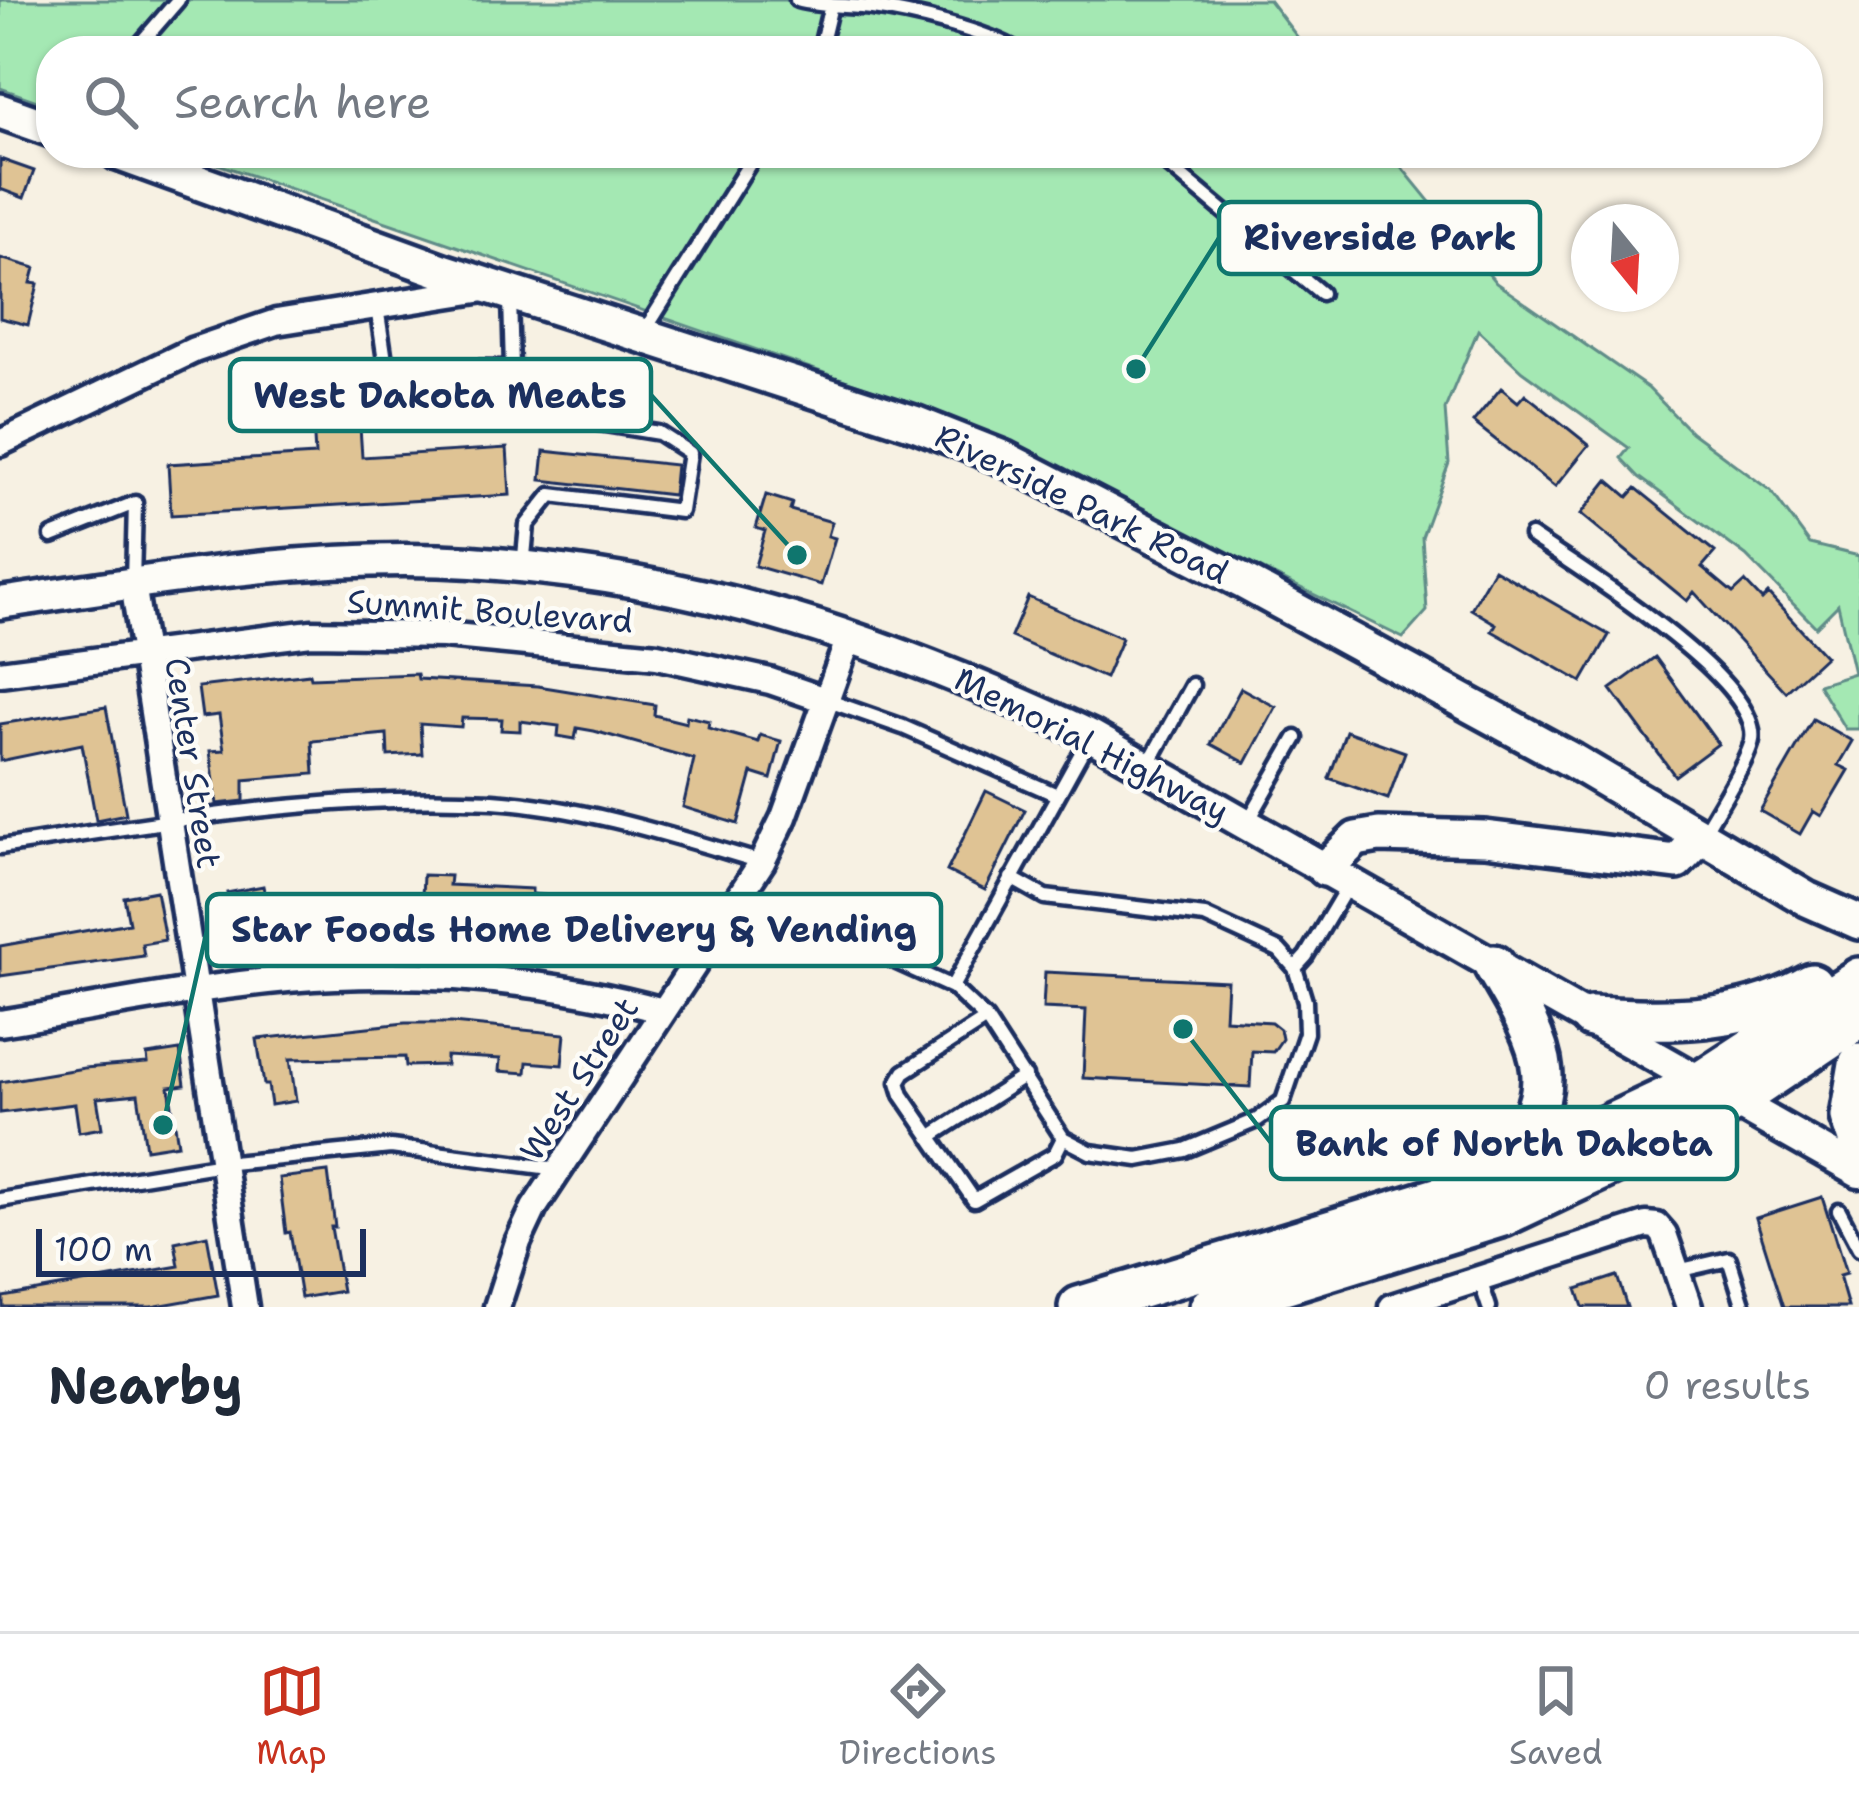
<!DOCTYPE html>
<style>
body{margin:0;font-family:"Shantell Sans",sans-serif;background:#f2f2f3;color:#1f2937}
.compass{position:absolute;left:1571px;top:204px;width:108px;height:108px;border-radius:50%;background:#fff;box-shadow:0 3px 9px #0004;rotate:162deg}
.scale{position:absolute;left:36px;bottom:30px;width:330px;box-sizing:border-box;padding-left:12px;border:6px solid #1b2f5e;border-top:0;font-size:33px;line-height:42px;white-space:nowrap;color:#1b2f5e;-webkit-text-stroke:9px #fdfcf7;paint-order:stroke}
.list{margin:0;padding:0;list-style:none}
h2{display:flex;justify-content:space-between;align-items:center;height:156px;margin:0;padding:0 48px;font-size:51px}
h2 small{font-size:39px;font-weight:400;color:#747a83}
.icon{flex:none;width:66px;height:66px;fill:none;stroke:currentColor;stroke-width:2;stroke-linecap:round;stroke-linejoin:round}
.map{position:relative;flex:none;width:1859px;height:1307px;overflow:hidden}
.search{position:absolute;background:#fff;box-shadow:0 3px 9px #0004;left:36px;right:36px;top:36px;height:132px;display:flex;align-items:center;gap:30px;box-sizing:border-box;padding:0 42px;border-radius:48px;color:#747a83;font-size:45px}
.sheet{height:324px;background:#fff}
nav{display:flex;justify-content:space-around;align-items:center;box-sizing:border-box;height:168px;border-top:3px solid #e0e1e3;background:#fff;font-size:33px;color:#747a83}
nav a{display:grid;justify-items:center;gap:6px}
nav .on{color:#c8321e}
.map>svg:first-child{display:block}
.green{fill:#a4e8b3;stroke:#608c88;stroke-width:3}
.building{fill:#dfc394;stroke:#1b2f5e;stroke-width:3}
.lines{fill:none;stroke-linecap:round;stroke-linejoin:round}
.service-casing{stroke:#1b2f5e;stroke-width:21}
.minor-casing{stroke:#1b2f5e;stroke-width:33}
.tertiary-casing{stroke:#1b2f5e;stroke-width:39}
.secondary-casing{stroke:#1b2f5e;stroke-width:42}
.primary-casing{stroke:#1b2f5e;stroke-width:48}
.service{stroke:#fdfcf7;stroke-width:12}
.minor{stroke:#fdfcf7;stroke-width:24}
.tertiary{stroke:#fdfcf7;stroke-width:30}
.secondary{stroke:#fdfcf7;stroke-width:33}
.primary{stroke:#fdfcf7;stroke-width:39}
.labels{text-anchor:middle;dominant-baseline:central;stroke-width:9;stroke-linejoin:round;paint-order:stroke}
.street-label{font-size:33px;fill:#1b2f5e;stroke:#fdfcf7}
.leader{fill:none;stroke:#0f766e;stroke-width:4.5}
.callout-dot{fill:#0f766e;stroke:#fdfcf7;stroke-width:4.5}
.callout{fill:#fdfcf7;stroke:#0f766e;stroke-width:4.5}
.callout-label{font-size:36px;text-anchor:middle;font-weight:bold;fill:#1b2f5e}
</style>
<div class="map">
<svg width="1859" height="1307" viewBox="0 0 1859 1307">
<rect width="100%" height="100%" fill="#f7f1e3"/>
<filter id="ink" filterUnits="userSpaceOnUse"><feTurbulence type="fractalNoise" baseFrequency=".00833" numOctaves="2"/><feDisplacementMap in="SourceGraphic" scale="24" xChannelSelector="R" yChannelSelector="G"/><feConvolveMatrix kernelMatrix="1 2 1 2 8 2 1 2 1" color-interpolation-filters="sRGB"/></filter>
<g filter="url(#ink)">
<path class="green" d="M0,0H1269L1308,51H51V106L0,88Z
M186,153H1390L1496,283L1648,388L1691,432L1771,491L1810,544L1859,556V729H1845L1818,684L1854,673L1838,605L1816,627L1746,556L1639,477L1621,458L1629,448L1522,371L1478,330L1445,409L1449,463L1422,537L1427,611L1403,638L946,415Z"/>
<path class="building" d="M0,159L34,171L24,198L0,189Z
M0,258L35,268L31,283L38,284L28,325L0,318Z
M508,380L509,407L359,412L362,457L507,448L510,495L171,515L168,464L315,455L311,386Z
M1501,388L1518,402L1525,394L1589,445L1555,487L1473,422Z
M544,451L676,465L673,495L541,480Z
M1608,480L1628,497L1636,488L1715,552L1702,567L1733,593L1745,582L1762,600L1768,594L1825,656L1786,692L1694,592L1687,601L1581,514Z
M766,495L792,503L790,510L832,522L828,536L835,538L821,585L755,566L765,531L756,528Z
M1494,569L1609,635L1582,682L1492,631L1496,624L1471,609Z
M1028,597L1122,638L1105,678L1011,637Z
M1655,657L1718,744L1675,776L1611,689Z
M310,674L311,678L417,674L418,679L538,686L655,705L654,715L686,723L687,716L709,721L708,728L758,742L760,735L781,741L771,779L752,773L738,824L683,807L694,759L594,731L577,728L575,739L558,736L559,726L520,721V731L501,730L502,719L462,718L461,727L420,724L422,754L388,756L387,734L312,741L314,774L244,780V801L217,804L210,751L224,750L219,715L202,717L198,687Z
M1241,688L1276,707L1246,763L1211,744Z
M106,707L126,814L96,820L82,744L0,761V724Z
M1813,719L1852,741L1838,765L1848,770L1821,816L1813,811L1800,834L1760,811Z
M1346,731L1405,752L1388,799L1329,778Z
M986,791L1025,810L985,890L947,871Z
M423,875L450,876L449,885L532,889V894L599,901L598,910L646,917L645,926L658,928L654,959L568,944L569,935L529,930V938L493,936L494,915H450V931L422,928L360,933L358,902L422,897Z
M263,886L270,918L318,910L322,936L275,943L276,950L240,957L227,893Z
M156,891L165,940L142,944L144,956L0,976V946L129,923L124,897Z
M1045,972L1227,981L1225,1019L1271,1022L1280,1029L1282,1039L1273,1052L1252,1051L1250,1087L1083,1078L1086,1010L1043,1008Z
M405,1023H452L565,1034L562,1065L527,1062L526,1073L499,1071L500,1059L446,1056V1065L406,1066L405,1057L290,1059L296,1101L271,1105L268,1085H264L257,1039Z
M180,1050L185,1085L169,1087L178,1144L146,1149L138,1094L97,1098L102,1128L79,1132L75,1104L0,1113V1082L84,1068L148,1063L147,1055Z
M328,1172L335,1227H331L342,1291L301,1298L290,1232L286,1233L279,1178Z
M1822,1197L1846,1274L1839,1276L1848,1307H1784L1756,1218Z
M207,1235L218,1295L151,1307H3V1297L179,1266L175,1242Z
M1617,1276L1627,1307H1583L1577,1289Z"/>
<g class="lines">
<g class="service-casing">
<path id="service" d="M797,0C822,7 846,5 872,8C912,13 985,31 1018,51
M134,51L178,0
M820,51L831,5
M1154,153L1321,293
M377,307L386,367L512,368L510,298
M642,335L756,153
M512,368L544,414L659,433L690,453L681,511L551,495L527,525L523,567
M52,536L135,503L133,582
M1531,536C1577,568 1762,680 1752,740C1749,759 1715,812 1704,832
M829,701L903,727L1057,795
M1147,767L1192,685
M1247,823L1296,738
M0,847C162,822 328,792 493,801C585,807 673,836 761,862
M744,893L952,987L986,1019L1063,1138L1090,1152L1138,1159L1185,1150L1257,1120L1283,1101L1306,1033L1305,1001L1295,968L1279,950L1205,916L1045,897L1011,878
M1295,968L1306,956L1348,885
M952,987L1090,737
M986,1019L904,1072L898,1082L902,1095L974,1200L1055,1154L1063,1138
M930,1137L1025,1076
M0,1200L222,1164L391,1147L558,1169
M1839,1211L1859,1249
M1677,1271L1729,1259L1744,1307
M1480,1280L1489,1307"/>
</g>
<g class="minor-casing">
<path id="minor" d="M0,443L194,350L276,322L491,288
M133,583L245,1307
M0,673L311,633L444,635L657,656L770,681L828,701
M0,1023C107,1006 228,980 336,976C445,972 558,982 663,1011
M497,1307L518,1242L534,1208L762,862L784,817L850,635
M1392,1307L1646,1225L1657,1226L1664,1234L1689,1307"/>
</g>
<g class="tertiary-casing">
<path id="tertiary" d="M0,603C156,580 314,552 472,562C704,578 882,638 1091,736L1859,1172"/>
</g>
<g class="secondary-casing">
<path id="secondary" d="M0,111L51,129
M118,153L443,271L917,424L1003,458L1242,581L1573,761L1807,899L1859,922
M1325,869L1356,839L1379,835L1485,838L1677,862L1702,836"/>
</g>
<g class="primary-casing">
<path id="primary" d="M1494,965C1546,1052 1569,1090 1494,1173
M1591,1017C1670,1021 1741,1024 1812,984
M1859,1064L1850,1116L1859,1142
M1079,1307L1483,1184L1700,1082L1859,978
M1210,1307L1503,1216L1666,1139L1734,1102L1859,1018"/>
</g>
<use href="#service" class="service"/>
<use href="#minor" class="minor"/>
<use href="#tertiary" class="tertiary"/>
<use href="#secondary" class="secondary"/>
<use href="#primary" class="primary"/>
</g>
</g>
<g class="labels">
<g class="street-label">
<text transform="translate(1082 504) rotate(26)">Riverside Park Road</text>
<text transform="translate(490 611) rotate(4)">Summit Boulevard</text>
<text transform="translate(1092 745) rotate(27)">Memorial Highway</text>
<text transform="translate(193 763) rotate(81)">Center Street</text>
<text transform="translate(579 1079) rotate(-57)">West Street</text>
</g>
</g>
<path class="leader" d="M1136 369L1219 238M797 555L651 395M163 1125L207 930M1183 1029L1271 1143"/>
<g class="callout-dot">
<circle cx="1136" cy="369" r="12"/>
<circle cx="797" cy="555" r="12"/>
<circle cx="163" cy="1125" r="12"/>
<circle cx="1183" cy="1029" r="12"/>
</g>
<g class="callout">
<rect x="1219" y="202" width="321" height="72" rx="12"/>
<rect x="230" y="359" width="421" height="72" rx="12"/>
<rect x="207" y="894" width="734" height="72" rx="12"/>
<rect x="1271" y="1107" width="466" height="72" rx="12"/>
</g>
<g class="callout-label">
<text x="1380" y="250">Riverside Park</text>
<text x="440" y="408">West Dakota Meats</text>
<text x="574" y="942">Star Foods Home Delivery &amp; Vending</text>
<text x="1504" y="1156">Bank of North Dakota</text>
</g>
</svg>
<svg class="compass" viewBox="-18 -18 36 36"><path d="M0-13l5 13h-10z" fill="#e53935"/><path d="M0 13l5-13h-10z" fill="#747a83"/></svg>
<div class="scale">100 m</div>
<div class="search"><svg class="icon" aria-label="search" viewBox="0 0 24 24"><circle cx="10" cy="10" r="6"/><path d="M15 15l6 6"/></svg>Search here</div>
</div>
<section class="sheet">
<h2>Nearby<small>0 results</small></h2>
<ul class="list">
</ul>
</section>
<nav>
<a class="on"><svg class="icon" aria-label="map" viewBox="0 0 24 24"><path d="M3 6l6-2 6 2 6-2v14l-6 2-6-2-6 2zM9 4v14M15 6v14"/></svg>Map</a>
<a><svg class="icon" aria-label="directions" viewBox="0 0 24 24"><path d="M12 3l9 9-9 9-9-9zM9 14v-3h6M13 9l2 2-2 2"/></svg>Directions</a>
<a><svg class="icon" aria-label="saved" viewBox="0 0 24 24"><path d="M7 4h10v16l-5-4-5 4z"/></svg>Saved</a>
</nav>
